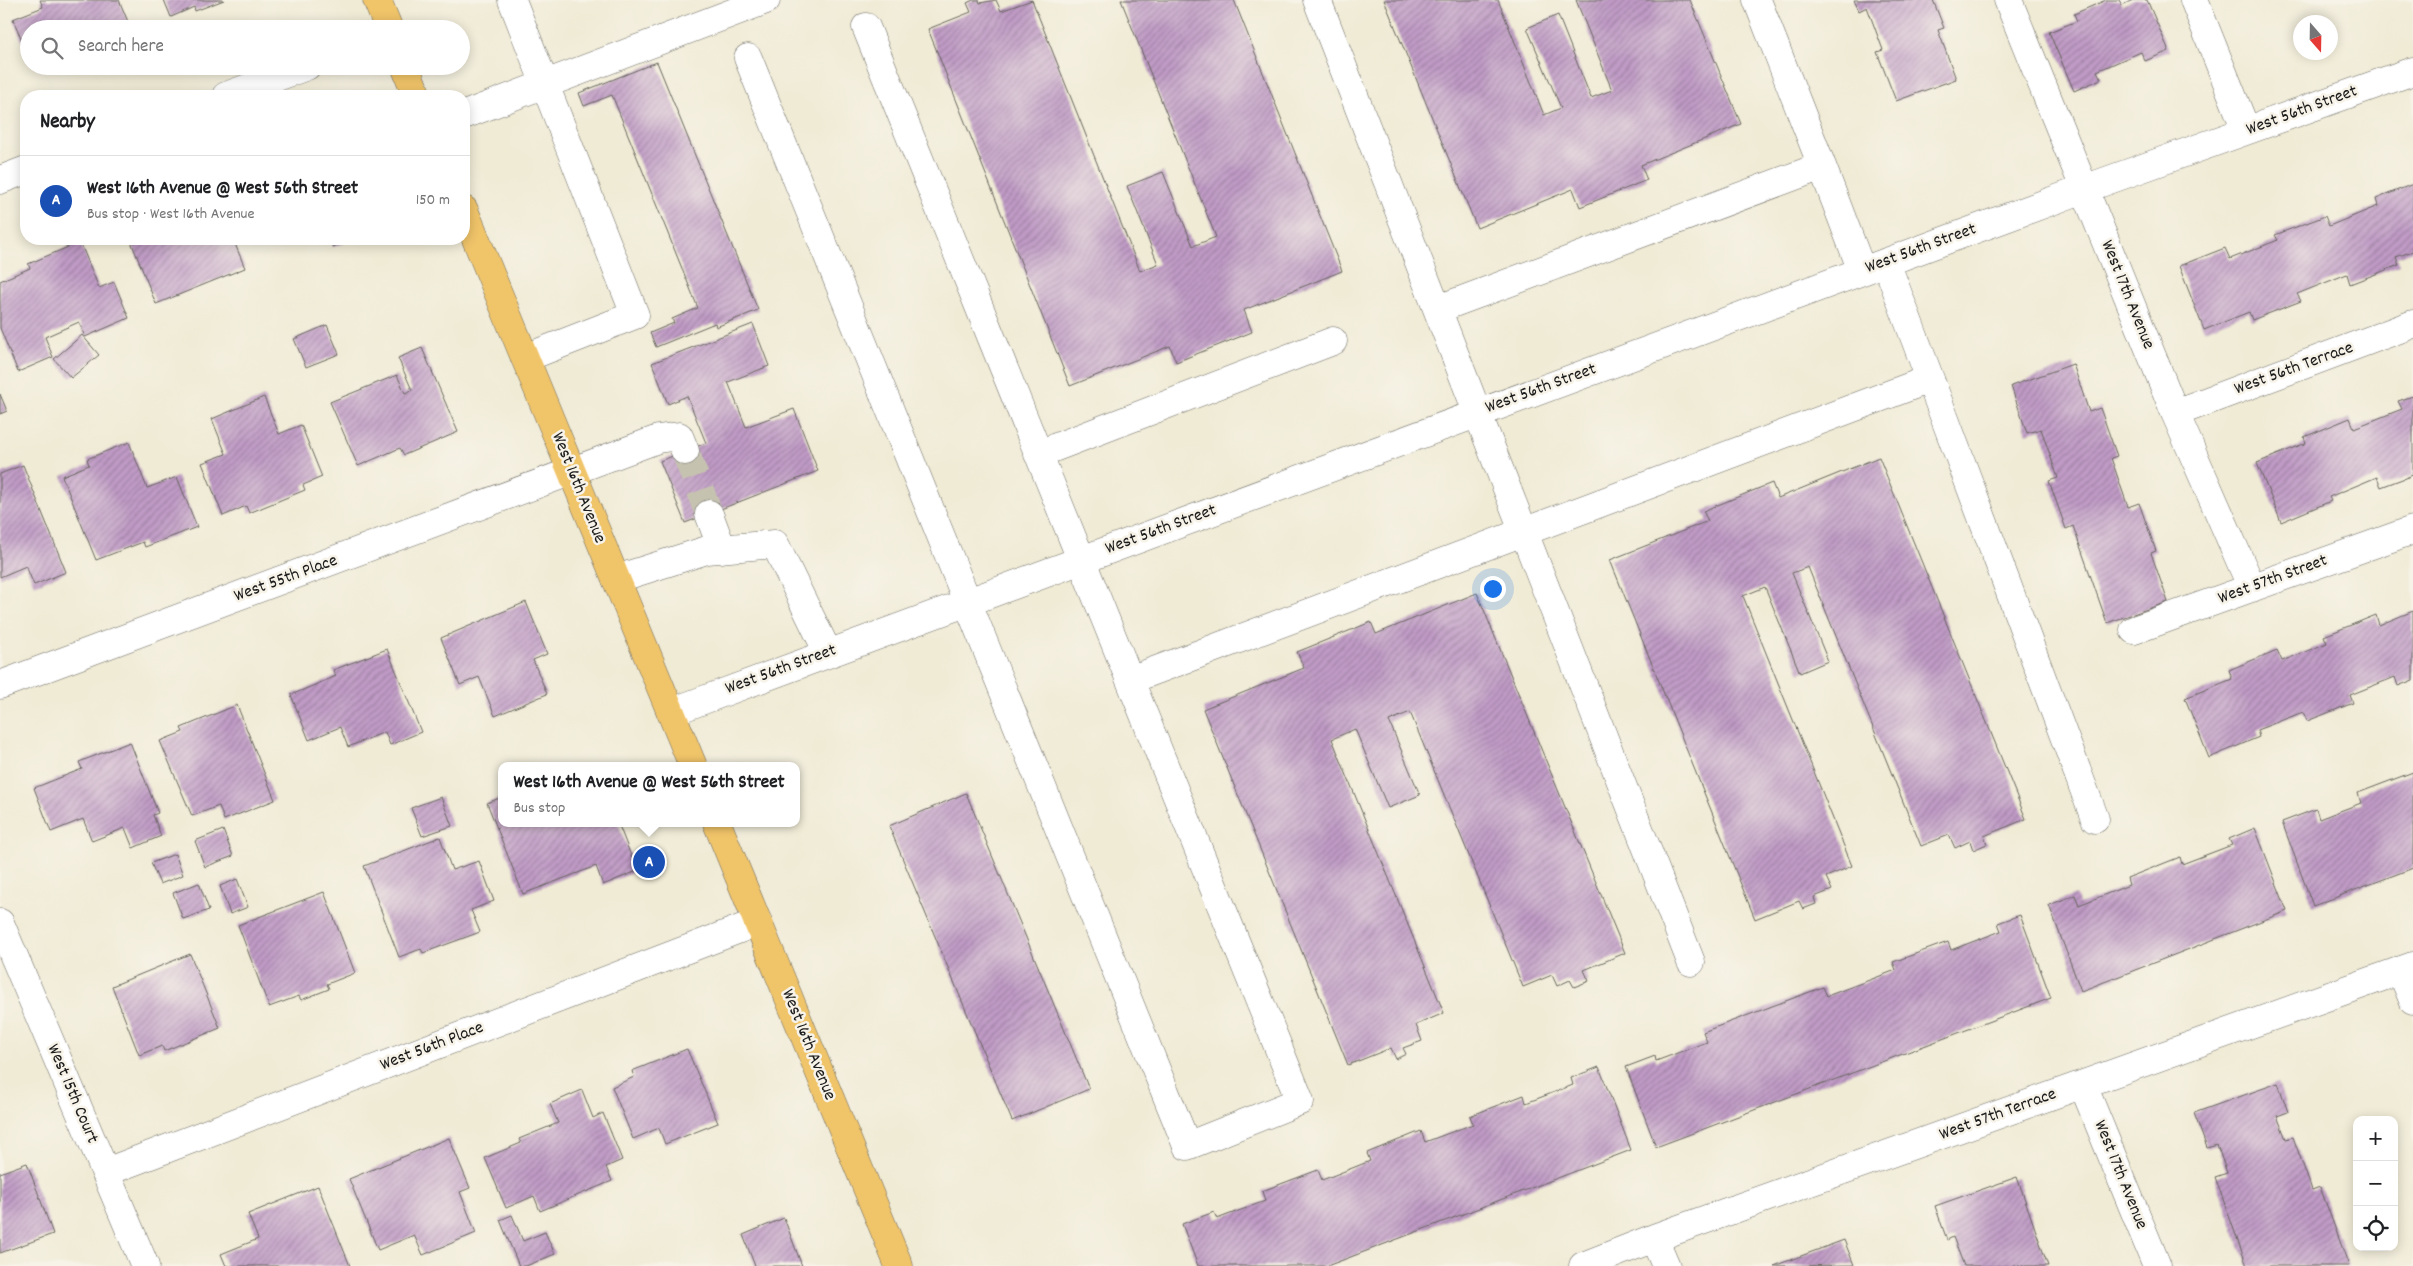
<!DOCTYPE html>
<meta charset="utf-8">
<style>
body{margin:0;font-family:Dekko,sans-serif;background:#f2f2f2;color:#202124}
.controls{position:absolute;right:15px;bottom:15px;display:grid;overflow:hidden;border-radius:10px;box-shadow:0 2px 12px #0003}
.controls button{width:45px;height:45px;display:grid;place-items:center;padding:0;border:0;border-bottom:1px solid #e0e0e0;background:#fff;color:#202124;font:25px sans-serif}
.compass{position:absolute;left:2293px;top:15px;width:45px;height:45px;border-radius:50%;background:#fff;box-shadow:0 2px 12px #0003;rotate:160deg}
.you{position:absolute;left:1492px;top:588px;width:18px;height:18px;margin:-12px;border:4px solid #fff;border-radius:50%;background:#1a73e8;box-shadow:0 0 0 8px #1a73e833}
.badge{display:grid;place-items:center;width:32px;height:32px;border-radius:50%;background:#ea580c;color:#fff;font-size:16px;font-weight:700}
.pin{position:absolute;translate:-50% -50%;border:2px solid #fff;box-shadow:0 1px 5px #0006}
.popup{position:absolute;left:498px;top:762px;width:302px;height:65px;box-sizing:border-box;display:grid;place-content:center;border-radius:10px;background:#fff;filter:drop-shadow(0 1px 4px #0005);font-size:16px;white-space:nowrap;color:#757577}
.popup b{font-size:19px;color:#202124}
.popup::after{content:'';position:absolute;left:50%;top:100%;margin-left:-10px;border:10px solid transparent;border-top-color:#fff}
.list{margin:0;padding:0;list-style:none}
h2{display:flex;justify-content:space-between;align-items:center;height:65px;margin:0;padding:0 20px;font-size:21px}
h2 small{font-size:16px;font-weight:400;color:#757577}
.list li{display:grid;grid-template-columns:32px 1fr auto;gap:15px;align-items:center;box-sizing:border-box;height:90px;padding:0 20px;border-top:1px solid #e0e0e0}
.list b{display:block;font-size:19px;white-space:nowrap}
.list p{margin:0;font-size:16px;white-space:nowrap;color:#757577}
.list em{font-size:16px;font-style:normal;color:#757577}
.icon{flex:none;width:28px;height:28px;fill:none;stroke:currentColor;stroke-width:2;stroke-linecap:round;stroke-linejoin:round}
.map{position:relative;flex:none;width:2413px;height:1266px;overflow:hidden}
.search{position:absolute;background:#fff;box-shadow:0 2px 12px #0003;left:20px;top:20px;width:450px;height:55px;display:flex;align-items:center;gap:12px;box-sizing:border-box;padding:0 18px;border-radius:28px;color:#757577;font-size:19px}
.panel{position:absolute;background:#fff;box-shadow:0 2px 12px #0003;left:20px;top:90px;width:450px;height:155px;border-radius:20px}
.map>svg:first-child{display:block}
.building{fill:url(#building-hatch)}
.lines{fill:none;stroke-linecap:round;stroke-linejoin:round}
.minor-tunnel{stroke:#c6c2b0;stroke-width:28;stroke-dasharray:28 14;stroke-linecap:butt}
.minor-casing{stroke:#66645d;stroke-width:29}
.major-casing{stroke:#66645d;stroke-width:29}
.minor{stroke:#fff;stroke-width:28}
.major{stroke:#f0c469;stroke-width:28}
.labels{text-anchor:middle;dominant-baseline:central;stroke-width:5;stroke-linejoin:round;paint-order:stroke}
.street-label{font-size:18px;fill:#1c1c1c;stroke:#f7f3e8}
</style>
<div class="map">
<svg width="2413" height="1266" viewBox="0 0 2413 1266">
<defs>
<pattern id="building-hatch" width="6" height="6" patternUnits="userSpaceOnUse" patternTransform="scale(1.25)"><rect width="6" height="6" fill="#c09bc6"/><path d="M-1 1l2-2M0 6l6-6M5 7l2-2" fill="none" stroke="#9b7ea0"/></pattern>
</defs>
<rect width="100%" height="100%" fill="#f7f3e8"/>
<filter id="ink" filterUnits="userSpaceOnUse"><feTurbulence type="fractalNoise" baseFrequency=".02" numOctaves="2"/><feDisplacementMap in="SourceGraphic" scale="10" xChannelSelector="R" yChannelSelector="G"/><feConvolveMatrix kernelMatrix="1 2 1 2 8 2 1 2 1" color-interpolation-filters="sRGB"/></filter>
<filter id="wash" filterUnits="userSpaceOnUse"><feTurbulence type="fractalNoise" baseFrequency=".0096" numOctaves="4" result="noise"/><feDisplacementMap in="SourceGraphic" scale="20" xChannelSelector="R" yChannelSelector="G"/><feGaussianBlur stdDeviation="1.12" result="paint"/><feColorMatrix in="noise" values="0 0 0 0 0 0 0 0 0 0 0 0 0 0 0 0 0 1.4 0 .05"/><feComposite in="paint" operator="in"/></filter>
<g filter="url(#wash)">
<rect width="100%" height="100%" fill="#f0ebd5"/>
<g id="blocks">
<path class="building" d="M40,0H119L131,29H29V58L13,19L43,7Z
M164,0H224L195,11L194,7L171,17Z
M973,0H979L980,3L996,0L1001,11L1032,0L1140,271L1158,264L1127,186L1163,172L1193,246L1216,237L1121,0H1234L1342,271L1244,310L1252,332L1176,362L1170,346L1070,386L928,29L971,12L967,3Z
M1384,0H1498L1544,115L1561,108L1527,28L1558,15L1591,98L1612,90L1576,0H1690L1741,124L1641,165L1647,180L1580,207L1573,189L1477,228Z
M1854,0H1933L1944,28L1938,30L1956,79L1896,101L1877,52L1883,50L1867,7L1859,11Z
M2106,0H2119L2122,5L2133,0H2147L2169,51L2145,61L2141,52L2097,71L2101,79L2074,91L2049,32L2077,21L2074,14Z
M657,62L758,310L716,327L715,323L656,347L650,333L674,323L672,319L698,308L612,95L584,106L579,93Z
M2413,184V251L2396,257L2399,265L2350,284L2347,274L2297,294L2301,301L2252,320L2249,312L2204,330L2179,266L2225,248L2230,259L2278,240L2275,235L2325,216L2329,226L2378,206L2376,199Z
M130,239H233L245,268L156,304Z
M329,239H354L333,247Z
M80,242L99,288L114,282L129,318L85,337L79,322L45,337L53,357L18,372L0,328V281L30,268L28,264Z
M753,324L769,366L728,382L746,427L794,409L818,471L685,523L660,461L706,443L687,396L668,404L652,363Z
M327,325L339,354L306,367L294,339Z
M82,335L99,355L71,378L54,359Z
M422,348L458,432L404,455L400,448L358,466L330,402L397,375L405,393L412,390L398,358Z
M2073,364L2089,412L2100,408L2117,456L2111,458L2128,507L2139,503L2156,551L2151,553L2168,602L2107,623L2073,526L2066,529L2049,481L2058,478L2041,429L2027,433L2011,386Z
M0,394L7,411L0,414Z
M2413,396V475L2381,487L2377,477L2329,497L2331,501L2281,522L2257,463L2306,443L2304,437L2350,418L2354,428L2402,409L2398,401Z
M264,397L279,434L301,425L322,477L303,485L305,490L249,513L246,506L223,516L202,463L226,454L212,419Z
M129,442L147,488L177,477L197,527L145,547L143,542L96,560L62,476L89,465L87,459Z
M1879,457L2026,819L1984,836L1987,844L1973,850L1970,841L1955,848L1949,835L1921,846L1808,567L1792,573L1828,661L1800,673L1765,587L1743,596L1852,866L1826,877L1832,890L1814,897L1816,904L1803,909L1799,901L1755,919L1610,560L1708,521L1703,511L1772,483L1778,498Z
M23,465L66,572L34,585L26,566L0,577V474Z
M1477,593L1625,953L1584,970L1589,981L1574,987L1570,980L1557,986L1552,975L1523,987L1410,712L1389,721L1420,795L1388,808L1355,729L1332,739L1444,1013L1416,1025L1422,1041L1403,1048L1406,1054L1396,1059L1391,1048L1348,1065L1203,709L1304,668L1297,652L1371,622L1376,634Z
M526,602L547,654L533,660L547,694L495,716L479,677L460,685L441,638Z
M2413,611V680L2398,686L2395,677L2350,695L2353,703L2307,721L2303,712L2257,730L2259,737L2209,758L2185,698L2232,679L2229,670L2277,650L2282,661L2327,643L2324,636L2376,615L2379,625Z
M387,649L421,732L390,745L385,732L348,747L340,727L309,740L291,695L336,676L333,670Z
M237,705L275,800L224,820L219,806L192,816L160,741L183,732L181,728Z
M130,742L158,813L153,815L161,836L133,848L125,828L92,841L83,819L51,832L34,788L82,769L79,762Z
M2413,772V868L2313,906L2282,822L2316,809L2319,819L2361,803L2358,793Z
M966,793L1089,1089L1012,1121L889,826Z
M441,797L452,826L422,836L411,808Z
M502,797V823H618L637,871L603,885L596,866L523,894L487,803Z
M2255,828L2287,911L2081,991L2049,905L2075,895L2079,905L2129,885L2127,878L2180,857L2182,864L2232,845L2229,839Z
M223,830L233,856L205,867L195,841Z
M440,837L452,870L479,861L494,901L471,910L480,932L423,953L421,949L399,957L364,866Z
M175,854L183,875L160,884L151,863Z
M237,879L248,907L230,914L220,886Z
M199,883L209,910L183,919L173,893Z
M324,892L355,973L327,984L329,989L301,1000L299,996L269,1007L238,925Z
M2020,915L2051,998L1656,1147L1626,1067L1655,1056L1656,1061L1707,1042L1703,1032L1823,987L1827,996L1896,970L1893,962L1948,942L1951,950L2001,931L1998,923Z
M190,954L220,1028L164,1051L162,1046L139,1055L112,986Z
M687,1049L718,1123L665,1144L659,1128L633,1139L612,1087L634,1077L632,1071Z
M1599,1067L1631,1150L1327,1266H1198L1182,1224L1214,1212L1217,1219L1265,1201L1262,1191L1318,1170L1322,1180L1370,1161L1367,1153L1421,1131L1425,1142L1473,1124L1470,1116L1524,1095L1526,1103L1573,1085L1571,1078Z
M2278,1083L2288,1112L2277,1116L2286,1139L2293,1137L2312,1190L2320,1187L2349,1266H2247L2215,1177L2227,1173L2217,1145L2207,1148L2194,1113Z
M582,1090L593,1118L603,1113L622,1160L606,1167L612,1181L540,1211L534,1196L506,1208L485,1158L521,1143L519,1139L558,1123L550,1104Z
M449,1138L470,1188L460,1192L476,1233L423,1255L414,1235L378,1250L349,1179Z
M27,1163L53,1234L0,1253V1173Z
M2017,1177L2048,1266H1964L1953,1237L1947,1240L1935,1206Z
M318,1186L350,1266H226L221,1254L258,1239L248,1214Z
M512,1215L523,1241L545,1232L555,1254L526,1266H519L500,1220Z
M784,1218L802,1266H755L743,1235Z
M1844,1240L1854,1265L1774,1266Z"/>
</g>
</g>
<g filter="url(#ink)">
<use href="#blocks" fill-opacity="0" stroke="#66645d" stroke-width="1"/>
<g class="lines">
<path class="minor-tunnel" d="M685,451L709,514"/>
<g class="minor-casing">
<path id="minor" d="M512,0L635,315L525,358
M1317,0L1691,962
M2008,0L2175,413L2252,588
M2194,0L2246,130
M748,58L1187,1146L1300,1101L866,27
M226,96L307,66
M464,115L766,0
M1822,166L1862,271
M0,180L26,170
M1886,262L1930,379
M1438,309L1822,166L1757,0
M2175,413L2413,324
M1038,454L1333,341
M709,514L722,549
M616,579L707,550L775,544L828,653
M2134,630L2413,530
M1130,680L1930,379L2095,819
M0,685L658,439L679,436L685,451
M671,712L2084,189L2413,71
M0,923L145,1266
M2401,970L2413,1000
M2083,1085L2157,1266
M106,1172L758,922
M1654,1238L1666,1266
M1583,1266L1654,1238L2413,966"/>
</g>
<g class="major-casing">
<path id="major" d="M377,0L389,29
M405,66L417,96
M464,210L693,766
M717,823L899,1266"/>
</g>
<use href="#minor" class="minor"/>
<use href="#major" class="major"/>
</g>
</g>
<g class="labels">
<g class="street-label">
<text transform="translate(2302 111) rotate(-20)">West 56th Street</text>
<text transform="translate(1921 249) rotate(-20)">West 56th Street</text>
<text transform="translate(2127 295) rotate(68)">West 17th Avenue</text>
<text transform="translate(2294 369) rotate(-20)">West 56th Terrace</text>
<text transform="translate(1541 389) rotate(-20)">West 56th Street</text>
<text transform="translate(578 488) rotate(68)">West 16th Avenue</text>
<text transform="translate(1161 530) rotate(-20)">West 56th Street</text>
<text transform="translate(286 579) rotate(-20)">West 55th Place</text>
<text transform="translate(2273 580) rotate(-20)">West 57th Street</text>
<text transform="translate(781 670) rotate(-20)">West 56th Street</text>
<text transform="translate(808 1045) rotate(68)">West 16th Avenue</text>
<text transform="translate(432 1047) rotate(-21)">West 56th Place</text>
<text transform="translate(72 1094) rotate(67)">West 15th Court</text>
<text transform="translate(1998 1115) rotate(-20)">West 57th Terrace</text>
<text transform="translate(2120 1175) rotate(68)">West 17th Avenue</text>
</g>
</g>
</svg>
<div class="controls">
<button>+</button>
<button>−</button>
<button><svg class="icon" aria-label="locate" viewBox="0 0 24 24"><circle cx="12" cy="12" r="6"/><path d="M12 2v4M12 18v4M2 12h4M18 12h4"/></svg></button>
</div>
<svg class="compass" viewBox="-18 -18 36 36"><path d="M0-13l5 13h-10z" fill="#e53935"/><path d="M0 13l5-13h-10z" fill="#757577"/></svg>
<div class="you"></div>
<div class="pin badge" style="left:649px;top:862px;background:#1a4fb4">A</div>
<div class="popup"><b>West 16th Avenue @ West 56th Street</b>Bus stop</div>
<div class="search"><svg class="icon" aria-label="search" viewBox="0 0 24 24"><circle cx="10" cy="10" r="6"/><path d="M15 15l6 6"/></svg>Search here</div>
<section class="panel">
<h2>Nearby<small></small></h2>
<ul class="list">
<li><span class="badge" style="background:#1a4fb4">A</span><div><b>West 16th Avenue @ West 56th Street</b><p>Bus stop · West 16th Avenue</p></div><em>150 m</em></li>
</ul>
</section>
</div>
